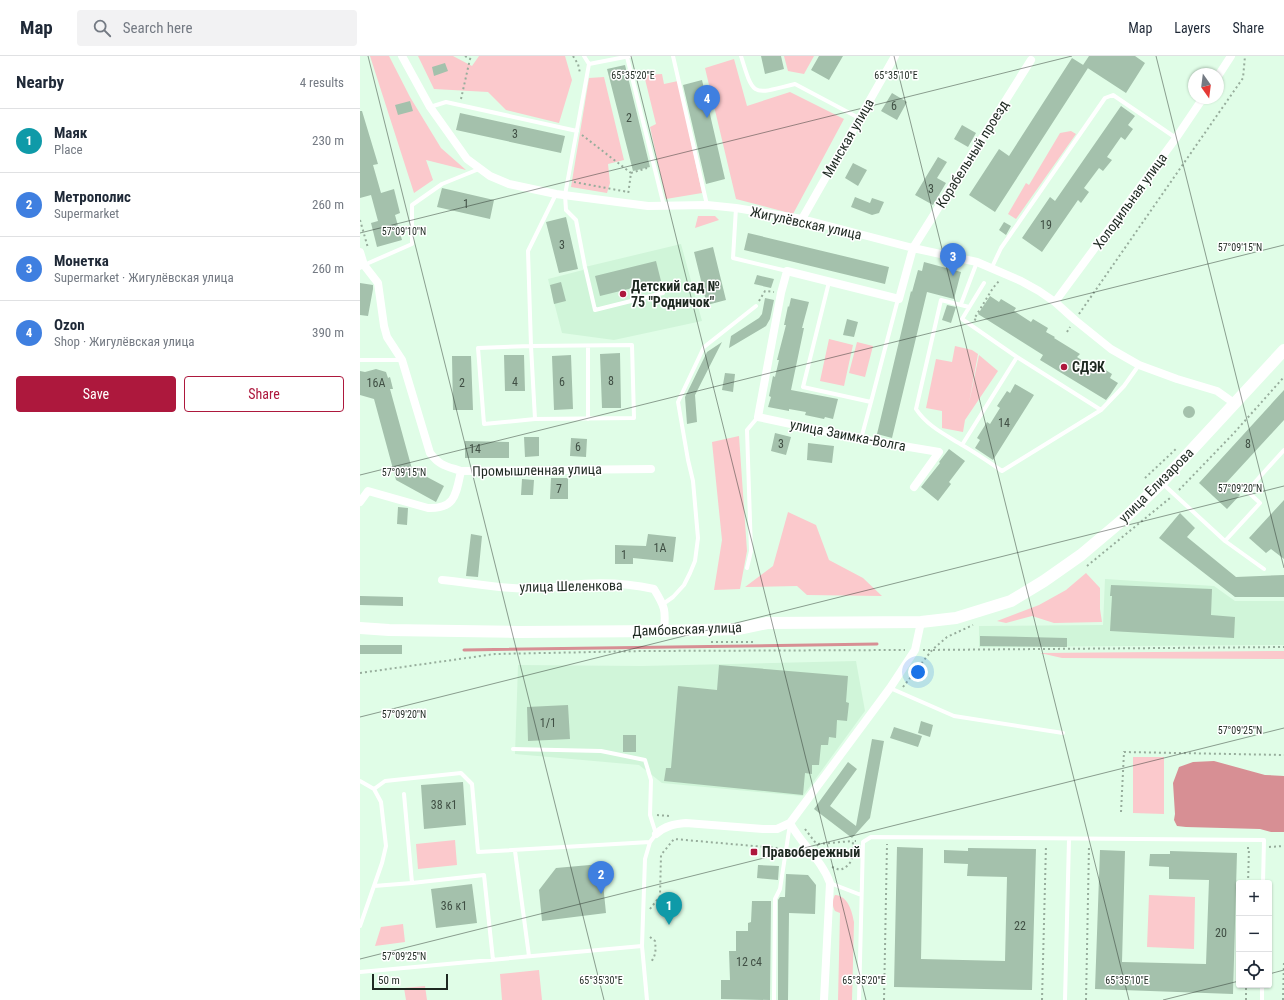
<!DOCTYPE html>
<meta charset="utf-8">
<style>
body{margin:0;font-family:"Roboto Condensed",sans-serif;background:#f2f2f3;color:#1f2937}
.controls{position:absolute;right:12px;bottom:12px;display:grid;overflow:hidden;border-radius:4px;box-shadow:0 1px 3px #0004}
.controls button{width:36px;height:36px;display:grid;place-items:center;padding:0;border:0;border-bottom:1px solid #e0e1e3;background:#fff;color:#1f2937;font:20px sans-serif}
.compass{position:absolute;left:828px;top:12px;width:36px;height:36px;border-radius:50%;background:#fff;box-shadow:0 1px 3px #0004;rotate:166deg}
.scale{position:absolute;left:12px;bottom:10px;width:76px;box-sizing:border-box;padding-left:4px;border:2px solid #1e2921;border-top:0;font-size:11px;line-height:14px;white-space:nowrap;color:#1e2921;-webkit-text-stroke:3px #fff;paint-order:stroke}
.you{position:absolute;left:558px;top:616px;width:14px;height:14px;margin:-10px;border:3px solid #fff;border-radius:50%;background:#1a73e8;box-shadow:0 0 0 6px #1a73e833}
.badge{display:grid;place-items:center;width:26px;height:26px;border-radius:50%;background:#ad183d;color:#fff;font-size:13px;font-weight:700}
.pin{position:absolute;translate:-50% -33px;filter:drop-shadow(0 1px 2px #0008)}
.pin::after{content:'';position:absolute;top:21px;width:14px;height:12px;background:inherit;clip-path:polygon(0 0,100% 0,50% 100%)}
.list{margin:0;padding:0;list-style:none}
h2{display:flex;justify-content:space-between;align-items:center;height:52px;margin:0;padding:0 16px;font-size:17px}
h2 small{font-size:13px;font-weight:400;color:#747a83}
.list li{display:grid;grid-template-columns:26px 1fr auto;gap:12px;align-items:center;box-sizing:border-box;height:64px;padding:0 16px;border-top:1px solid #e0e1e3}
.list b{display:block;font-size:15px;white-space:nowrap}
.list p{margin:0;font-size:13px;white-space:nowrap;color:#747a83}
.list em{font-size:13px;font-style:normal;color:#747a83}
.actions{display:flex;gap:8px;padding:12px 16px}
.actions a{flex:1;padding:9px 0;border:1px solid #ad183d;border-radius:4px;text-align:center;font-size:14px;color:#ad183d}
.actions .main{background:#ad183d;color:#fff}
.icon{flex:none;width:22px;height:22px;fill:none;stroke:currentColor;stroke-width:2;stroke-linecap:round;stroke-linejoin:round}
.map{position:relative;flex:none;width:924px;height:944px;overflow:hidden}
header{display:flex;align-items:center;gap:24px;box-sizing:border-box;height:56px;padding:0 20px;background:#fff;border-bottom:1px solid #e0e1e3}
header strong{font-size:19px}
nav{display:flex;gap:22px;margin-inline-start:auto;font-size:14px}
.search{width:280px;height:36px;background:#f2f2f3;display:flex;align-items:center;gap:10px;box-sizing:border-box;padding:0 14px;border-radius:4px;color:#747a83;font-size:15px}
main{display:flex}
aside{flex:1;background:#fff}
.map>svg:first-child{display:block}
.built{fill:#d0f5d9}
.green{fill:#fbc9cc}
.water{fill:#d78f94}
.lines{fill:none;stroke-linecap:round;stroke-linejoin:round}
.stream{stroke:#d78f94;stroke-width:3}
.building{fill:#a4c1ac}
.path{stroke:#97ad9c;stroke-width:2;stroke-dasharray:2 3;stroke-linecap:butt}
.lane{stroke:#fff;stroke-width:4}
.street{stroke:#fff;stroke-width:8}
.secondary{stroke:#fff;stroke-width:12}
.ticks{fill:none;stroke:#1e2921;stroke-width:1;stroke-opacity:0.45}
.poi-dot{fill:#ad183d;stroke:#fff;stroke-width:1.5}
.labels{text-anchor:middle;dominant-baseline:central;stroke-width:3;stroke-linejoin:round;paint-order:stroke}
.number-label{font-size:12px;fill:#404f44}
.street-label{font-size:14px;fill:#1e2921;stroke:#fff}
.poi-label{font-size:14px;font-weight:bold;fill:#1e2921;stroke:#fff;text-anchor:start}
.ticks-label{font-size:10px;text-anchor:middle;fill:#1e2921;stroke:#fff;stroke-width:3;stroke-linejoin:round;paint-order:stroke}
</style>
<header>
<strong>Map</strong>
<div class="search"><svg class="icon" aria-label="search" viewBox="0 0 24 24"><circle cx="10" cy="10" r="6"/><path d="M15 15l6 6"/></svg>Search here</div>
<nav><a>Map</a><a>Layers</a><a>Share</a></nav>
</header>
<main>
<aside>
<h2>Nearby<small>4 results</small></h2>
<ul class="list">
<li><span class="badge" style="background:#0f9aa8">1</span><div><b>Маяк</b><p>Place</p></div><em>230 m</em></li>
<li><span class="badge" style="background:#3f7fe0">2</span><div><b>Метрополис</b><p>Supermarket</p></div><em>260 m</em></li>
<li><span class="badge" style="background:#3f7fe0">3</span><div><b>Монетка</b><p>Supermarket · Жигулёвская улица</p></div><em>260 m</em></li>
<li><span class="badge" style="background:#3f7fe0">4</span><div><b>Ozon</b><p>Shop · Жигулёвская улица</p></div><em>390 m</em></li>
</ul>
<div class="actions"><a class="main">Save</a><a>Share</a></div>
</aside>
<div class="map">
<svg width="924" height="944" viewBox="0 0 924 944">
<rect width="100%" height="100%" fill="#e0fde7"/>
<path class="built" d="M321,188L342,265L254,284L202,277L188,223L223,214L225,211Z
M745,523L854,530L875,545H924V589L619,591V570L743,569Z
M496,605L505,655L443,740L302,727L279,709L155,698L158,609L282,610Z"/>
<path class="green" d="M10,0H29L50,41L81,92L106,114L66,104L73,124L54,137Z
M58,0H93L112,10L119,0H205L212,24L199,67L146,54L128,36L74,33Z
M424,0H454L444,18L428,15Z
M374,3L387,50L430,36L484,63L433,158L376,143L345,12Z
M302,18L304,28L318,25L342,137L306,143L290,71L296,68L284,19Z
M244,21L264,104L248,108L250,127L247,137L211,131L229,22Z
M711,75L716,78L656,163L648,158L666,127L669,129L700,77Z
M338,160H355L359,164L335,172Z
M469,283L493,289L484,330L460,325Z
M497,286L513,290L505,321L489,317Z
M595,290L612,294L618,298L609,347L619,299L638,315L605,364L603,376L582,372V355L566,352L576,303L592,306Z
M379,380L387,495L380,533L354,534L362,484L352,386Z
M428,456L456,469L469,504L503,522L522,540L447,539L437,530L385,531L413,510Z
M726,517L740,532V553L742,566L694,567L672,560L646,567L637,565L679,549L706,534Z
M924,595V603L702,602L680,597Z
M773,701H804V758L773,757Z
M95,784L97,809L58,813L56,788Z
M475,839C488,840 492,855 494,866L492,944H478L480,857L475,855C472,850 472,844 475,839Z
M789,839L835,841L834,893L787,891Z
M43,868L45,886L15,890L21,871Z
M179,914L182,944H142L140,918Z
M65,930L67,944H46L44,932Z"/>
<path class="water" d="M854,705L905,719L924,720V776H911L900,773L826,771L817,770L814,764L815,758L813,727L819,711L833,706Z"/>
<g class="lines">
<path class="stream" d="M104,594L517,588"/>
</g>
<path class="building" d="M401,0H421L424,13L405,18Z
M459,0H483L469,24L451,14Z
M729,0H775L785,7L766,37L723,9Z
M712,2L728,12L635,156L609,139L639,93L649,100Z
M85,7L88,15L74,20L72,11Z
M265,9L290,111L273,115L247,13Z
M342,24L365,123L346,128L323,29Z
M532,37L547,46L537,64L521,55Z
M50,45L53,55L38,59L35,49Z
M761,50L775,60L768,69L773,73L765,84L761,81L747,101L752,104L743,115L739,112L724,132L729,136L721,147L718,144L682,196L662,182L690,141L695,145Z
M0,55H2L18,108L13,109L21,137L34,133L40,157L35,159L42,184L17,191L11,167L18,165L11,139L0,142Z
M100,57L205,80L201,97L96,74Z
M602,69L616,77L608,91L594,83Z
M578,101L587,106L577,122L586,127L573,149L555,139Z
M493,107L507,114L498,130L485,122Z
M82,132L134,144L130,163L77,151Z
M495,141L510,147L512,142L524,146L519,157L512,159L491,151Z
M206,161L218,213L199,217L186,166Z
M644,166L651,170L646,179L639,174Z
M388,177L529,211L525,228L384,194Z
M353,191L366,244L347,249L334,196Z
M296,205L301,225L240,240L235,220Z
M564,206L601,216L594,243L567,236L532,382L517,378L551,235L552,236L558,214L562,215Z
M397,219L414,223L411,232L394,228Z
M201,226L206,245L194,248L190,229Z
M0,227L13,229V233L8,260L0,259Z
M630,240L639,246L641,243L656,252L654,255L671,266L673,263L688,272L686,276L695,281L694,282L720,298L717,301L734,312L736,308L752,318L750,322L758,327L750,339L746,344L680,304L683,299L618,258Z
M405,242L414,244L410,263L406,270L369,292L371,280L399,262L402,258Z
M431,242L449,246L442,272H444L431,334L478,343L473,363L465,361L464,363L445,359L446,356L429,353V355L408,351L411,341L409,340L413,320L415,321L419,304H417L426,269H424L428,250L429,251Z
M587,249L596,251L591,267L582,264Z
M487,263L498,266L494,281L483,279Z
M362,286L335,339L337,366L327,368L325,341L347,296Z
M260,297L261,352H242L240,298Z
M144,299H164L165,335H145Z
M211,299L213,353L194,354L192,300Z
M92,300H111L113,354H93Z
M16,313L26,316L28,322L30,321L33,333H30L52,413L84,430L76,446L36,424L14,343L0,339V315L5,316Z
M365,317L375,318L373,336L362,334Z
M655,328L674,339L633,404L615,392L620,384L617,382L627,366L630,368L640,352L637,350L647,335L650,337Z
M924,334V364L866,427L880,439L867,453L839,427Z
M823 356a6 6 0 1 1 12 0a6 6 0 1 1-12 0Z
M415,377L431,381L426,399L411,395Z
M164,381H179V400L165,401Z
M211,382L227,383L226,401L210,400Z
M105,385L149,386V402H105Z
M448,387L474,390L472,407L447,404Z
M589,393L605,405L589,426L591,428L578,445L561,431L580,407L579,406Z
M191,422H208V443H190Z
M162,423L174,424L173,439H161Z
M924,444V503L911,493L906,497L889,482Z
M38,451L48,452L47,469L37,468Z
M820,457L835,472L827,481L876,521L924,519V541H875L799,482Z
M111,478L122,480L118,521L106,520Z
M288,478L316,481L313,506L273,502V508H255V489L286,490Z
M751,529L852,533L851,559L875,561L874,582L750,575L752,540H750Z
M0,540L43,541V550L0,549Z
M620,580L707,582V591L620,590Z
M0,589H42V598H0Z
M359,609L488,620L486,646L489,647L487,665L477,664L476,682L469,681L468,689H461L459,709H452V718L445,717L443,739L304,725L306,712H311L318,630L357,634Z
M208,649L210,683L168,685L167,651Z
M561,665L573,669L570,681L558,677Z
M534,671L562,680L558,691L530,682Z
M263,679H276V696H263Z
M512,683L524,685L510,762L492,782L454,753L488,706L497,713L470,750L496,770Z
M103,726L106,769L64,773L61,729Z
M537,791L563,792L561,903L645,905L647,821L607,820L608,808L584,807V794L608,795V792L676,793L672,934L534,931Z
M740,794L765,795L762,906L846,908L849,824L809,823V811L789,810L790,798H810V795L877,797L873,938L735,933Z
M241,808L246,857L182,865L179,834L196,812Z
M398,809L419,810L418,824L397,822Z
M426,818L448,819L456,829L455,858L429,857L428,944H418V844L420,841H425Z
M112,828L117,867L76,872L71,833Z
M392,845H411L410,944L361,943V924H370L369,895H376V875H388V867L391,866Z"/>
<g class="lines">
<path class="path" d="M105,0L110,3L112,0
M213,0L218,8L220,17
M101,43L110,3
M222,79L271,117L268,139
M271,117L287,112
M214,126L268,136
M0,164L8,192
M399,245L405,235L414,236
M719,258L883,22L885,0
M616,264L614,263L633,232L639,225
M707,276L710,271
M785,422L817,392
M819,434L874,377L924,321
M727,510L810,442
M351,586H394
M563,594L924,591
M0,617L135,598L284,595L545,594
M543,631L572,594L587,581L613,569
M761,756L764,696L924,699
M297,759L309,760
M445,773L458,790
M458,788L493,785
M909,791L924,790
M887,792H889L888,827
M472,811L480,814C495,808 492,799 493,785H496
M290,853L300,840L301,799L314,783L417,792L419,791
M290,881L295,885C296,894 296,899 291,906
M524,944L527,788
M682,944L686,789
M726,944L729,790
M886,944V929
M923,944L924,905"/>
<path class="lane" d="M224,0L229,8L205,139L206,154L216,164L225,211L235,254L303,237
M313,0L347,149
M381,0C394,43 393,38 435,28L499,62
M267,1L304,150
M229,8L270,0
M70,51L86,46L217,75
M376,152L373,202L427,215
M632,211L641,192L745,42L753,39L816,82
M0,212L4,209L52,188V149L82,128L119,113
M469,226L443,331L511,346L501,383
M624,227L602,263L657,301L741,354L764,330L779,309
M601,248L617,206
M609,251L581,244L556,353C567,370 586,379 602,389C616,397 629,406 642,415L741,354
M272,289L274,362L175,363L124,368L118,292L171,290Z
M0,304H42
M511,346L538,243
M175,363L171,290L168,195L196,138
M228,363V290
M602,389L657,301
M803,428L865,485L904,513
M865,485L900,447L887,435L924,394
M387,512L391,495L387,374L398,361
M303,548L313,541L324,529L330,517L335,505L338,482L333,425L328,404L318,346L344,291L396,250
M530,632L594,660L703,677
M153,693L241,695L285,704L291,724L290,759L296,778L290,786L285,803L282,890L287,944
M0,725L14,733L21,746L26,790L22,807L0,870
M14,733L25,725L101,717L112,728L118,796L290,786
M44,738L52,827L124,819L133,904
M155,795L169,900
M470,827L501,839
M14,830L52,827
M0,916L282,890
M414,944L415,843L420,833L430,768
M499,944L503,786L511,781L904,784L903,827
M705,944L709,783
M902,944V929"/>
<path class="street" d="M42,0L70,51L107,103L130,120L149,128L196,138L288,150L347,149L376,152L442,163L553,192L617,206L661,225L679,235L695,246L715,264L751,293L779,309L817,323L857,335L874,347
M858,20L871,0
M442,163L535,0
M0,196L4,209L18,227L24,270L27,281L42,304L70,397C80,410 86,410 101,415
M695,246L816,82L843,42
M554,431L579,396L501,383L398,361L421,237L427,215L539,243L553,192L671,4
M0,446L8,435L68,452C96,453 96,437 101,415L291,413
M82,524C114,527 153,535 185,532C193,532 201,530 209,529C237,526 267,527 294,533C305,551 306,554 304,575
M430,767C441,788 462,804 470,827L464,944
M296,778C305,770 314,768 326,767L403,773H417L430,767L530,632L555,594L561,566"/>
<path class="secondary" d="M0,572L29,574L159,576L304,575L378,573L407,567L561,566L596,562L651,545L684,525L721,499L766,461L801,427L924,294"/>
</g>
<path class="ticks" d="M8,0L244,944M271,0L506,944M534,0L769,944M796,0L924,512M0,177L712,0M0,419L924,189M0,661L924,430M0,903L924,672M909,918L924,914M803,944L879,925"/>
<g class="poi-dot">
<circle cx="263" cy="238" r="4"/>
<circle cx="704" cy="311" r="4"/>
<rect x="390" y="792" width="8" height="8" rx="2"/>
</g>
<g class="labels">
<g class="number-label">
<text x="534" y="50">6</text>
<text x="269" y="62">2</text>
<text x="155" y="78">3</text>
<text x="571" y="133">3</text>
<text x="106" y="148">1</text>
<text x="686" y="169">19</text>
<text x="202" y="189">3</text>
<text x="251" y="325">8</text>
<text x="155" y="326">4</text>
<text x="202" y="326">6</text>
<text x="16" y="327">16А</text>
<text x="102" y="327">2</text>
<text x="644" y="367">14</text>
<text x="421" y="388">3</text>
<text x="888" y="388">8</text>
<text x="218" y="391">6</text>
<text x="115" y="393">14</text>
<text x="199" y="433">7</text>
<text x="300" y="492">1А</text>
<text x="264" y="499">1</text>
<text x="188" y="667">1/1</text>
<text x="84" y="749">38 к1</text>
<text x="94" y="850">36 к1</text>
<text x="660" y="870">22</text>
<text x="861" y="877">20</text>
<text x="389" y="906">12 с4</text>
</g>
<g class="street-label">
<text transform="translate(488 82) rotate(-60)">Минская улица</text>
<text transform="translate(612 98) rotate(-58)">Корабельный проезд</text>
<text transform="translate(770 145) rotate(-54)">Холодильная улица</text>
<text transform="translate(446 167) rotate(12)">Жигулёвская улица</text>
<text transform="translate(488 379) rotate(11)">улица Заимка-Волга</text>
<text transform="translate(177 414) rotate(-1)">Промышленная улица</text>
<text transform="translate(796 429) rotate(-45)">улица Елизарова</text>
<text transform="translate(211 530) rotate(-1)">улица Шеленкова</text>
<text transform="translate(327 573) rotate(-2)">Дамбовская улица</text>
</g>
<g class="poi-label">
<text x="271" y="230">Детский сад №<tspan x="271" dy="16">75 "Родничок"</tspan></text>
<text x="712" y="311">СДЭК</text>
<text x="402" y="796">Правобережный</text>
</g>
</g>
<g class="ticks-label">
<text x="273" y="23">65°35'20"E</text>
<text x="536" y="23">65°35'10"E</text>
<text x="44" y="179">57°09'10"N</text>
<text x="880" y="195">57°09'15"N</text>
<text x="44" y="420">57°09'15"N</text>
<text x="880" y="436">57°09'20"N</text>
<text x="44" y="662">57°09'20"N</text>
<text x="880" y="678">57°09'25"N</text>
<text x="44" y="904">57°09'25"N</text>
<text x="241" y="928">65°35'30"E</text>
<text x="504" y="928">65°35'20"E</text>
<text x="767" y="928">65°35'10"E</text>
</g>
</svg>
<div class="controls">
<button>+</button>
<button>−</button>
<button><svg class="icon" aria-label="locate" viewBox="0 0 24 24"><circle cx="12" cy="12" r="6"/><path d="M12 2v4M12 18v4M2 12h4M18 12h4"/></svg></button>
</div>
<svg class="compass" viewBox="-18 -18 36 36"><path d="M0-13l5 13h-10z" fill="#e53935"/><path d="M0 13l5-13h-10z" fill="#747a83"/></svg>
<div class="scale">50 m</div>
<div class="you"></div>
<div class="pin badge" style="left:309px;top:869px;background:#0f9aa8">1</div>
<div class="pin badge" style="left:241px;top:838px;background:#3f7fe0">2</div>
<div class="pin badge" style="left:593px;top:220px;background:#3f7fe0">3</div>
<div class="pin badge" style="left:347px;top:62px;background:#3f7fe0">4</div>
</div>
</main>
